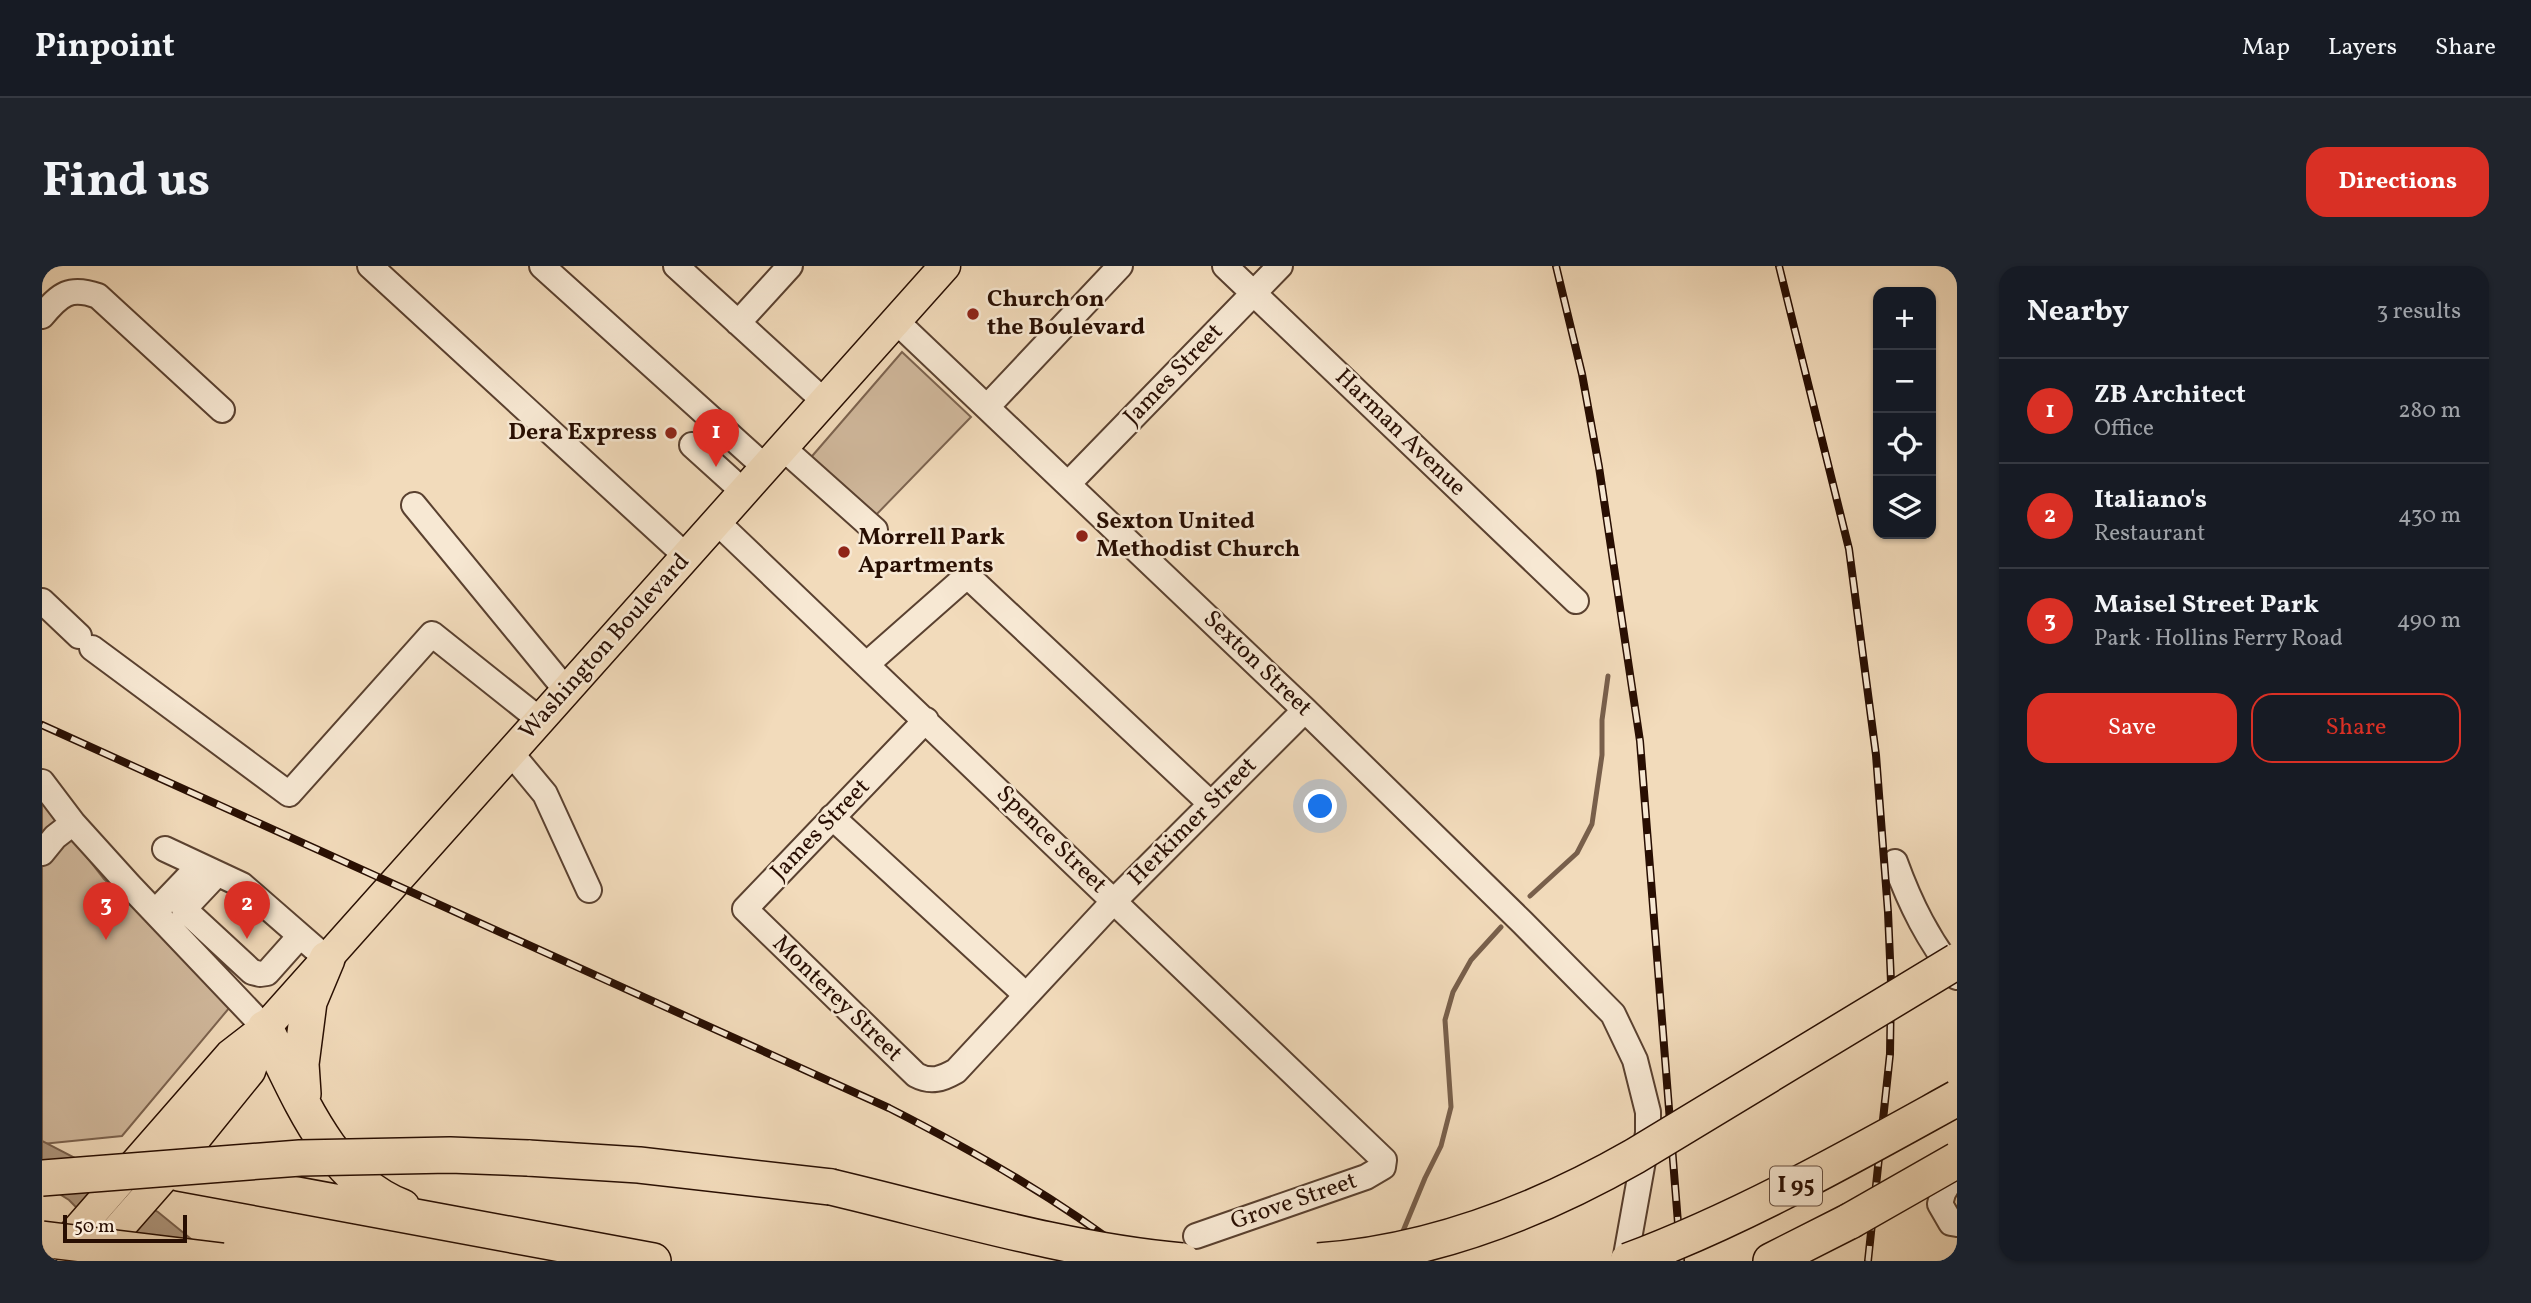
<!DOCTYPE html>
<meta charset="utf-8">
<style>
body{margin:0;font-family:Vollkorn,serif;background:#20242c;color:#f1f3f6}
.controls{position:absolute;right:21px;top:21px;display:grid;overflow:hidden;border-radius:14px;box-shadow:0 2px 5px #0004}
.controls button{width:63px;height:63px;display:grid;place-items:center;padding:0;border:0;border-bottom:2px solid #363941;background:#171b24;color:#f1f3f6;font:35px sans-serif}
.scale{position:absolute;left:21px;bottom:18px;width:124px;box-sizing:border-box;padding-left:7px;border:4px solid #280e02;border-top:0;font-size:19px;line-height:24px;white-space:nowrap;color:#280e02;-webkit-text-stroke:5px #f7e8d3;paint-order:stroke}
.you{position:absolute;left:1279px;top:541px;width:24px;height:24px;margin:-18px;border:5px solid #fff;border-radius:50%;background:#1a73e8;box-shadow:0 0 0 10px #1a73e833}
.badge{display:grid;place-items:center;width:46px;height:46px;border-radius:50%;background:#d93025;color:#fff;font-size:23px;font-weight:700}
.pin{position:absolute;translate:-50% -58px;filter:drop-shadow(0 2px 4px #0008)}
.pin::after{content:'';position:absolute;top:37px;width:24px;height:21px;background:inherit;clip-path:polygon(0 0,100% 0,50% 100%)}
.list{margin:0;padding:0;list-style:none}
h2{display:flex;justify-content:space-between;align-items:center;height:91px;margin:0;padding:0 28px;font-size:30px}
h2 small{font-size:23px;font-weight:400;color:#9ea1a6}
.list li{display:grid;grid-template-columns:46px 1fr auto;gap:21px;align-items:center;box-sizing:border-box;height:105px;padding:0 28px;border-top:2px solid #363941}
.list b{display:block;font-size:26px;white-space:nowrap}
.list p{margin:0;font-size:23px;white-space:nowrap;color:#9ea1a6}
.list em{font-size:23px;font-style:normal;color:#9ea1a6}
.actions{display:flex;gap:14px;padding:21px 28px}
.actions a{flex:1;padding:16px 0;border:2px solid #d93025;border-radius:21px;text-align:center;font-size:24px;color:#d93025}
.actions .main{background:#d93025;color:#fff}
.icon{flex:none;width:38px;height:38px;fill:none;stroke:currentColor;stroke-width:2;stroke-linecap:round;stroke-linejoin:round}
.map{position:relative;flex:none;width:1915px;height:995px;overflow:hidden;border-radius:21px}
header{display:flex;align-items:center;gap:42px;box-sizing:border-box;height:98px;padding:0 35px;background:#171b24;border-bottom:2px solid #363941}
header strong{font-size:33px}
nav{display:flex;gap:38px;margin-inline-start:auto;font-size:24px}
.intro{display:flex;align-items:center;justify-content:space-between;box-sizing:border-box;height:168px;padding:0 42px}
h1{margin:0;font-size:49px}
.button{padding:18px 32px;border-radius:21px;background:#d93025;color:#fff;font-size:24px;font-weight:700}
main{display:flex;gap:42px;padding:0 42px}
aside{flex:1;background:#171b24;border-radius:21px;box-shadow:0 2px 5px #0004}
.map>svg:first-child{display:block}
.green{fill:#d0b89c;stroke:#7c634f;stroke-width:2}
.water{fill:#ad957c;stroke:#785f4b;stroke-width:2}
.lines{fill:none;stroke-linecap:round;stroke-linejoin:round}
.stream{stroke:#785f4b;stroke-width:5}
.minor-casing{stroke:#5a4130;stroke-width:28}
.major-casing{stroke:#280e02;stroke-width:33}
.highway-casing{stroke:#280e02;stroke-width:38}
.minor{stroke:#f7e8d3;stroke-width:24}
.major{stroke:#f2dbbb;stroke-width:30}
.highway{stroke:#f2dbbb;stroke-width:35}
.rail-casing{stroke:#280e02;stroke-width:8}
.rail{stroke:#f7e8d3;stroke-width:5;stroke-dasharray:16;stroke-linecap:butt}
.highway-bridge-casing{stroke:#280e02;stroke-width:38;stroke-linecap:butt}
.highway-bridge{stroke:#f2dbbb;stroke-width:35}
.poi-dot{fill:#8f2418;stroke:#f7e8d3;stroke-width:2.5}
.labels{text-anchor:middle;dominant-baseline:central;stroke-width:5;stroke-linejoin:round;paint-order:stroke}
.shield{fill:#f7e8d3;stroke:#664f41;stroke-width:2}
.shield-label{font-size:23px;font-weight:bold;fill:#280e02}
.poi-label{font-size:24px;font-weight:bold;fill:#280e02;stroke:#f7e8d3;text-anchor:start}
.street-label{font-size:24px;fill:#280e02;stroke:#f7e8d3}
</style>
<header>
<strong>Pinpoint</strong>
<nav><a>Map</a><a>Layers</a><a>Share</a></nav>
</header>
<div class="intro"><h1>Find us</h1><a class="button">Directions</a></div>
<main>
<div class="map">
<svg width="1915" height="995" viewBox="0 0 1915 995">
<rect width="100%" height="100%" fill="#f2dbbb"/>
<filter id="stains"><feTurbulence type="fractalNoise" baseFrequency=".00286" numOctaves="4"/><feColorMatrix values="0 0 0 0 .2 0 0 0 0 .09 0 0 0 0 .02 0 0 0 .5 -.17"/></filter>
<radialGradient id="worn" r=".72"><stop offset=".6" stop-color="#630" stop-opacity="0"/><stop offset="1" stop-color="#630" stop-opacity=".3"/></radialGradient>
<path class="green" d="M860,86L929,151L832,251L765,196Z
M0,533L62,613L193,735L80,870L0,878Z"/>
<path class="water" d="M0,875L39,895L76,923L116,946L154,977L87,995L27,934L0,917Z"/>
<g class="lines">
<path class="stream" d="M1488,630L1535,587L1550,558L1560,489V454L1566,410
M1359,970L1383,912L1399,880L1409,841L1403,754L1411,726L1429,694L1459,661"/>
<g class="minor-casing">
<path id="minor" d="M328,0L644,290
M500,0L723,201
M634,0L782,135
M1183,0L1534,335
M0,50C18,28 28,20 56,30L180,144
M854,55L1263,444L1480,656L1571,748L1593,794L1606,846V867L1583,995
M696,57L748,0
M945,141L1078,0
M650,179L702,226
M741,182L833,264
M1026,218L1238,0
M372,239L524,424
M675,256L1342,894L1341,901L1324,911L1154,970
M0,335L37,370
M50,382L247,528L390,368L498,454
M825,398L918,316L925,313L931,315L1169,538
M884,454L703,643L874,809C889,817 900,813 914,805L1072,635L1263,444
M469,487L503,528L547,624
M0,516L31,557L88,620L223,762
M790,551L984,729
M123,583L200,619L285,693
M0,587L13,571L31,557
M1853,596C1869,640 1886,673 1915,711
M175,608L142,643L210,706L218,708L225,707L258,670
M113,646L157,600
M1915,903L1901,927L1898,938L1909,957L1915,958"/>
</g>
<g class="major-casing">
<path id="major" d="M8,995L188,789L223,762L903,0
M48,995L127,905L208,805L223,762"/>
</g>
<g class="highway-casing">
<path id="highway" d="M223,762C256,827 287,913 360,941
M261,828L259,798L267,736L285,693
M486,892L597,899L789,921
M137,907L611,995
M1729,995L1808,955"/>
</g>
<use href="#minor" class="minor"/>
<use href="#major" class="major"/>
<use href="#highway" class="highway"/>
<g class="rail-casing">
<path id="rail" d="M1514,0L1540,108L1557,201L1598,475L1639,995
M1737,0L1807,283L1834,489L1846,646L1849,716L1848,788L1826,995
M0,459L847,842C935,887 1018,934 1096,995"/>
</g>
<use href="#rail" class="rail"/>
<g class="highway-bridge-casing">
<path id="highway-bridge" d="M0,912L258,892L408,889L486,892
M789,921C903,948 1025,985 1140,995
M1808,955L1915,894
M0,973L180,995
M1276,995C1390,987 1495,946 1593,890L1915,695
M1586,995C1701,952 1808,891 1915,832"/>
</g>
<use href="#highway-bridge" class="highway-bridge"/>
</g>
<g class="poi-dot">
<circle cx="931" cy="48" r="7"/>
<circle cx="629" cy="167" r="7"/>
<circle cx="1040" cy="270" r="7"/>
<circle cx="802" cy="286" r="7"/>
</g>
<g class="labels">
<rect class="shield" x="1728" y="900.5" width="52" height="39" rx="5"/>
<g class="shield-label">
<text x="1754" y="920">I 95</text>
</g>
<g class="poi-label">
<text x="945" y="34">Church on<tspan x="945" dy="28">the Boulevard</tspan></text>
<text x="615" y="167" text-anchor="end">Dera Express</text>
<text x="1054" y="256">Sexton United<tspan x="1054" dy="28">Methodist Church</tspan></text>
<text x="816" y="272">Morrell Park<tspan x="816" dy="28">Apartments</tspan></text>
</g>
<g class="street-label">
<text transform="translate(1132 109) rotate(-46)">James Street</text>
<text transform="translate(1358 167) rotate(44)">Harman Avenue</text>
<text transform="translate(563 381) rotate(-48)">Washington Boulevard</text>
<text transform="translate(1215 398) rotate(44)">Sexton Street</text>
<text transform="translate(1151 556) rotate(-45)">Herkimer Street</text>
<text transform="translate(779 564) rotate(-46)">James Street</text>
<text transform="translate(1009 574) rotate(44)">Spence Street</text>
<text transform="translate(795 733) rotate(44)">Monterey Street</text>
<text transform="translate(1252 936) rotate(-19)">Grove Street</text>
</g>
</g>
<rect width="100%" height="100%" filter="url(#stains)"/>
<rect width="100%" height="100%" fill="url(#worn)"/>
</svg>
<div class="controls">
<button>+</button>
<button>−</button>
<button><svg class="icon" aria-label="locate" viewBox="0 0 24 24"><circle cx="12" cy="12" r="6"/><path d="M12 2v4M12 18v4M2 12h4M18 12h4"/></svg></button>
<button><svg class="icon" aria-label="layers" viewBox="0 0 24 24"><path d="M12 4l9 5-9 5-9-5zM3 14l9 5 9-5"/></svg></button>
</div>
<div class="scale">50 m</div>
<div class="you"></div>
<div class="pin badge" style="left:674px;top:201px">1</div>
<div class="pin badge" style="left:205px;top:673px">2</div>
<div class="pin badge" style="left:64px;top:674px">3</div>
</div>
<aside>
<h2>Nearby<small>3 results</small></h2>
<ul class="list">
<li><span class="badge">1</span><div><b>ZB Architect</b><p>Office</p></div><em>280 m</em></li>
<li><span class="badge">2</span><div><b>Italiano's</b><p>Restaurant</p></div><em>430 m</em></li>
<li><span class="badge">3</span><div><b>Maisel Street Park</b><p>Park · Hollins Ferry Road</p></div><em>490 m</em></li>
</ul>
<div class="actions"><a class="main">Save</a><a>Share</a></div>
</aside>
</main>
